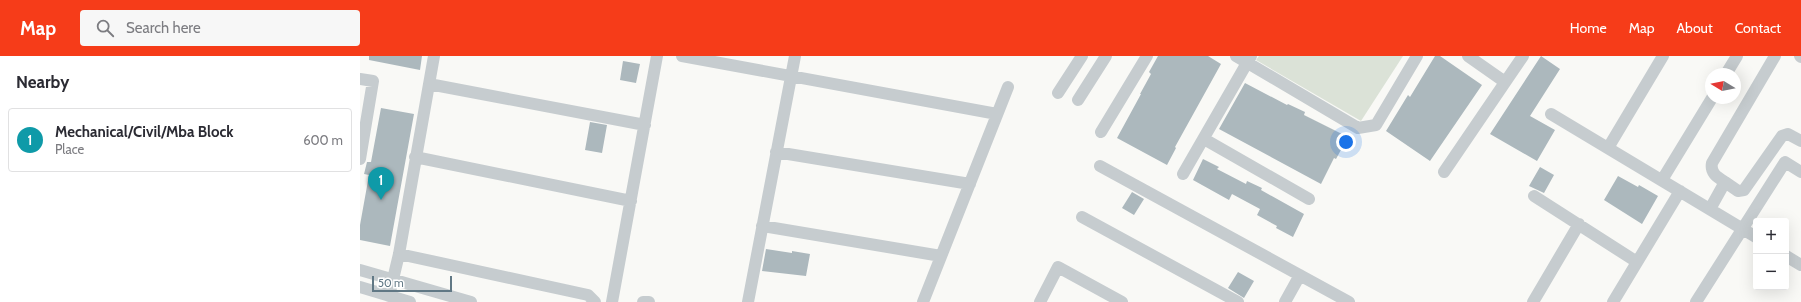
<!DOCTYPE html>
<meta charset="utf-8">
<style>
body{margin:0;font-family:Cabin,sans-serif;background:#f7f7f7;color:#2b2b33}
.controls{position:absolute;right:12px;bottom:12px;display:grid;overflow:hidden;border-radius:4px;box-shadow:0 4px 16px #0002}
.controls button{width:36px;height:36px;display:grid;place-items:center;padding:0;border:0;border-bottom:1px solid #e1e1e2;background:#fff;color:#2b2b33;font:20px sans-serif}
.compass{position:absolute;left:1345px;top:12px;width:36px;height:36px;border-radius:50%;background:#fff;box-shadow:0 4px 16px #0002;rotate:280deg}
.scale{position:absolute;left:12px;bottom:10px;width:80px;box-sizing:border-box;padding-left:4px;border:2px solid #617885;border-top:0;font-size:11px;line-height:14px;white-space:nowrap;color:#617885;-webkit-text-stroke:3px #fff;paint-order:stroke}
.you{position:absolute;left:986px;top:86px;width:14px;height:14px;margin:-10px;border:3px solid #fff;border-radius:50%;background:#1a73e8;box-shadow:0 0 0 6px #1a73e833}
.badge{display:grid;place-items:center;width:26px;height:26px;border-radius:50%;background:#f63c19;color:#fff;font-size:13px;font-weight:700}
.pin{position:absolute;translate:-50% -33px;filter:drop-shadow(0 1px 2px #0008)}
.pin::after{content:'';position:absolute;top:21px;width:14px;height:12px;background:inherit;clip-path:polygon(0 0,100% 0,50% 100%)}
.list{margin:0;padding:0;list-style:none}
h2{display:flex;justify-content:space-between;align-items:center;height:52px;margin:0;padding:0 16px;font-size:17px}
h2 small{font-size:13px;font-weight:400;color:#7c7c81}
.list li{display:grid;grid-template-columns:26px 1fr auto;gap:12px;align-items:center;box-sizing:border-box;height:64px;margin:0 8px 8px;padding:0 8px;border:1px solid #e1e1e2;border-radius:4px}
.list b{display:block;font-size:15px;white-space:nowrap}
.list p{margin:0;font-size:13px;white-space:nowrap;color:#7c7c81}
.list em{font-size:13px;font-style:normal;color:#7c7c81}
.icon{flex:none;width:22px;height:22px;fill:none;stroke:currentColor;stroke-width:2;stroke-linecap:round;stroke-linejoin:round}
.map{position:relative;flex:none;width:1441px;height:246px;overflow:hidden}
header{display:flex;align-items:center;gap:24px;box-sizing:border-box;height:56px;padding:0 20px;background:#f63c19;color:#fff}
header strong{font-size:19px}
nav{display:flex;gap:22px;margin-inline-start:auto;font-size:14px}
.search{width:280px;height:36px;background:#f7f7f7;display:flex;align-items:center;gap:10px;box-sizing:border-box;padding:0 14px;border-radius:4px;color:#7c7c81;font-size:15px}
main{display:flex}
aside{flex:1;background:#fff}
.map>svg:first-child{display:block}
.green{fill:#dbe2d7}
.building{fill:#acb8bd}
.lines{fill:none;stroke-linecap:round;stroke-linejoin:round}
.minor{stroke:#c6cccf;stroke-width:12}
</style>
<header>
<strong>Map</strong>
<div class="search"><svg class="icon" aria-label="search" viewBox="0 0 24 24"><circle cx="10" cy="10" r="6"/><path d="M15 15l6 6"/></svg>Search here</div>
<nav><a>Home</a><a>Map</a><a>About</a><a>Contact</a></nav>
</header>
<main>
<aside>
<h2>Nearby<small></small></h2>
<ul class="list">
<li><span class="badge" style="background:#0f9aa8">1</span><div><b>Mechanical/Civil/Mba Block</b><p>Place</p></div><em>600 m</em></li>
</ul>
</aside>
<div class="map">
<svg width="1441" height="246" viewBox="0 0 1441 246">
<rect width="100%" height="100%" fill="#f9f9f6"/>
<path class="green" d="M899,0H1043L1001,65L896,4Z"/>
<path class="building" d="M9,0H62L60,14L9,4Z
M798,0H848L861,8L815,91L816,92L807,109L757,82L781,38H780L791,18L789,16Z
M1075,0H1080L1122,29L1070,105L1026,75L1048,39L1050,41Z
M1181,0L1200,13L1170,60L1195,74L1177,105L1130,78Z
M263,5L280,8L276,27L260,24Z
M885,27L927,49L928,48L945,56L944,59L988,81L976,103L974,102L961,128L859,73Z
M21,52L54,58L30,190L0,184V169L9,119L4,118L7,106H11Z
M230,66L247,69L242,97L225,94Z
M843,103L859,111L857,113L886,128L887,125L902,132L901,134L944,158L933,181L916,172L917,170L897,159L900,153L872,138L869,144L833,124Z
M1180,111L1194,119L1184,137L1169,130Z
M1258,120L1278,131L1279,129L1298,140L1282,168L1244,144Z
M772,136L784,143L774,159L762,152Z
M406,193L432,197V195L450,198L446,220L402,215Z
M878,216L894,225L884,242L868,232Z"/>
<g class="lines">
<path class="minor" d="M322,0L637,58
M876,0L998,72L1016,69L1057,0
M1108,0L1145,26
M1440,0L1441,1
M1366,18L1377,0
M0,23L13,25L0,103
M69,28L285,69
M698,37L722,0
M718,44L746,0
M1191,58L1396,181
M741,76L787,0
M844,83L949,143
M1248,92L1303,0
M416,96L610,128
M55,101L271,145
M740,110L989,246
M1084,116L1163,0
M823,118L891,0
M1302,124L1352,42
M1365,126L1378,135L1384,134L1422,80L1428,78L1441,85
M1174,140L1277,206
M1350,153L1365,126C1357,121 1350,117 1352,107L1415,0
M722,161L878,246
M402,170L581,200
M39,198L228,239L235,246
M1426,200L1441,209
M0,214L111,246
M0,231L50,246
M29,240L39,198L74,0
M252,246L297,0
M283,246H289
M388,246L435,0
M563,246L648,31
M680,246L698,211L762,246
M925,246L940,219
M1173,246L1219,168
M1253,246L1320,135
M1336,246L1425,106L1441,116"/>
</g>
</svg>
<div class="controls">
<button>+</button>
<button>−</button>
</div>
<svg class="compass" viewBox="-18 -18 36 36"><path d="M0-13l5 13h-10z" fill="#e53935"/><path d="M0 13l5-13h-10z" fill="#7c7c81"/></svg>
<div class="scale">50 m</div>
<div class="you"></div>
<div class="pin badge" style="left:21px;top:144px;background:#0f9aa8">1</div>
</div>
</main>
